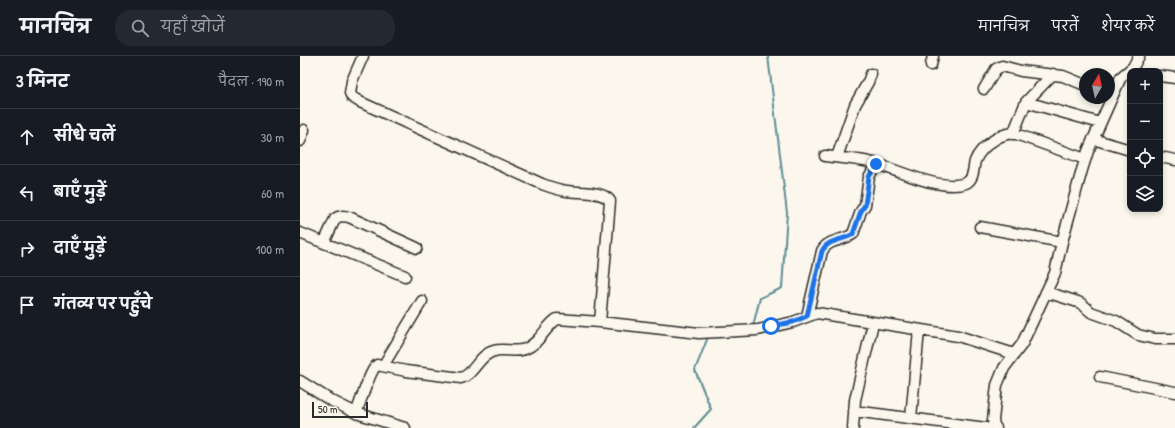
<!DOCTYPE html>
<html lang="hi">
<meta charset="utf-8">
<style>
body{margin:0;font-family:"Patrick Hand","Playpen Sans Deva",sans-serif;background:#242831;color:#f1f3f6}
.controls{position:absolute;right:12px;top:12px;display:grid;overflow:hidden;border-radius:8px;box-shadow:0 2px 6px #0003}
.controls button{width:36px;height:36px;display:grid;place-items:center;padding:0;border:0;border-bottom:1px solid #363941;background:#171b24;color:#f1f3f6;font:20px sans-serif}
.compass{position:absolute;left:779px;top:12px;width:36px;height:36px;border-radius:50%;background:#171b24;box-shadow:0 2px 6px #0003;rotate:9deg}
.scale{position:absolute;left:12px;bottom:10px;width:56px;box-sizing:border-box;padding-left:4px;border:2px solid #2b2b2b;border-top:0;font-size:11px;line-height:14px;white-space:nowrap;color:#2b2b2b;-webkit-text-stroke:3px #fbf7ec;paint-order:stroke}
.stop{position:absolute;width:12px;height:12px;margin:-9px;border:3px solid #1a73e8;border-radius:50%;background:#fff}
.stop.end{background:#1a73e8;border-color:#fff;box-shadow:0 1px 4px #0008}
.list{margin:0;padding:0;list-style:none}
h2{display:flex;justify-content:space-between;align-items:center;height:52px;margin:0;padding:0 16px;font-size:17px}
h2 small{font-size:13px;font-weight:400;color:#9ea1a6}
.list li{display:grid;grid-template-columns:26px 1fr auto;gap:12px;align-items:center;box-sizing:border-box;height:56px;padding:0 16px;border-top:1px solid #363941}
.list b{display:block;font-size:15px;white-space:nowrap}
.list em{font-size:13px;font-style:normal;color:#9ea1a6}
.icon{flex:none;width:22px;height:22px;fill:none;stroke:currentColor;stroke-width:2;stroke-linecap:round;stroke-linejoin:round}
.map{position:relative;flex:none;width:875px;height:372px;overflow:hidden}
header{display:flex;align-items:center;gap:24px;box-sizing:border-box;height:56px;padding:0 20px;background:#171b24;border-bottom:1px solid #363941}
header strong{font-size:19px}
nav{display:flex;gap:22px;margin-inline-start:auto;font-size:14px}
.search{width:280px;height:36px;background:#242831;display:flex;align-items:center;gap:10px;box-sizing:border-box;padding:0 14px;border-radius:16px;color:#9ea1a6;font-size:15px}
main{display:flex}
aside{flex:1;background:#171b24}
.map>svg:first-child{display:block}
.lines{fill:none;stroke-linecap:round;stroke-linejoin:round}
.stream{stroke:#5c8c94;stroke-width:2}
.minor-casing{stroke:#2b2b2b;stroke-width:13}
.minor{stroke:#fbf7ec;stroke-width:10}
.route{stroke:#1a73e8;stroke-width:5}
</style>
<header>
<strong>मानचित्र</strong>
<div class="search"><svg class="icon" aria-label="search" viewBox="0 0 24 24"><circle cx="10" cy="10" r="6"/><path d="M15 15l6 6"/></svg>यहाँ खोजें</div>
<nav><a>मानचित्र</a><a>परतें</a><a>शेयर करें</a></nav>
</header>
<main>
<aside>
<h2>3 मिनट<small>पैदल · 190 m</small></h2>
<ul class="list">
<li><svg class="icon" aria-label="ahead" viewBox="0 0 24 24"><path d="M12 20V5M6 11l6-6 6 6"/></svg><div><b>सीधे चलें</b></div><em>30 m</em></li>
<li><svg class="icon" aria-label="left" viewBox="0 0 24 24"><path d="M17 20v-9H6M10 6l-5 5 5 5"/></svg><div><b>बाएँ मुड़ें</b></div><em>60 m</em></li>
<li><svg class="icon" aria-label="right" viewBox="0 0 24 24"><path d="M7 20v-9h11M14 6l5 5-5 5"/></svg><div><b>दाएँ मुड़ें</b></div><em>100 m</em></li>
<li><svg class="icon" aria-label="arrive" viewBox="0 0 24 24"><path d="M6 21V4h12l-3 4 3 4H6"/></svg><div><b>गंतव्य पर पहुँचे</b></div></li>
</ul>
</aside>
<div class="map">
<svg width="875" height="372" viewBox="0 0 875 372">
<rect width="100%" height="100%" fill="#fbf7ec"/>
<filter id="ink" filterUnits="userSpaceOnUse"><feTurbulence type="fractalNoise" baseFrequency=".025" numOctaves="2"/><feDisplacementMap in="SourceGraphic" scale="8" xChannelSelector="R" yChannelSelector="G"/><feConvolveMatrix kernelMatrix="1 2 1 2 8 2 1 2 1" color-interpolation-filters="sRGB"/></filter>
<g filter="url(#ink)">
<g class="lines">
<path class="stream" d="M453,270L460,242L482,232L487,157L468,0
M394,372L411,353L395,314L408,281"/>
<g class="minor-casing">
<path id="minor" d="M63,0L52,25L50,37L52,41L60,46L242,128C250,131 258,134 267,135C278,137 303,134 310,145L300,266
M631,9L633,0
M860,20L875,22
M684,33L696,13L702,10L721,15L763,20L785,29
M726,46L800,67
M713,78L726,46L753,18
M793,83L830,94
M0,85L4,74
M525,100C541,102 559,103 574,107C597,114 642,136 666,127C674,123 673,113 675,105C680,92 701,75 716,78L785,103
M537,101L555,49L568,26L571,18
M860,101L875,104
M680,171L762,186
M0,177L105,220
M24,187L35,163C39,159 44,160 49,161L117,192
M746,236L778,246L782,248L791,256L816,265L838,279L855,283H875
M507,260L522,195C528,183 543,185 553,178L561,155L565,149L569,121L576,108
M83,310L122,245
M800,321L875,336
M0,325L30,344L56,357L105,372
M554,355L686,372
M56,357C60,348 70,314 77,309L106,315L161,322C172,319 177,305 186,299C199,289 213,298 225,293C240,287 245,271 257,263L300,266L399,277L458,274L493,266L517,257L658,280L714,298
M611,362L619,274
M553,372L555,344L573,267
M696,372L694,369L693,364L697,329L704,312L722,288L755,217L762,186L782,114L788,95L821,21L833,11L839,0"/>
</g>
<use href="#minor" class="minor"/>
</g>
</g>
<g class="lines" filter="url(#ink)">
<path class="route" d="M471,270L493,266L507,260L522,195C528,183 543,185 553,178L561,155L565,149L569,121L576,108"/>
</g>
</svg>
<div class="controls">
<button>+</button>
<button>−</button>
<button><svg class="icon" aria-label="locate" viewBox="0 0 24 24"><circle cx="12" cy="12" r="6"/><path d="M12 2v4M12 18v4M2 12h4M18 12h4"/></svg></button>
<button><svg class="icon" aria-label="layers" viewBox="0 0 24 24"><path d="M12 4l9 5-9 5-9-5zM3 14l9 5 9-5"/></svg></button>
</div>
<svg class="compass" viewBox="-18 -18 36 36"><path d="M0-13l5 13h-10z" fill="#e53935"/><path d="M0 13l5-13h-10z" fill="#9ea1a6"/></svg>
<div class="scale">50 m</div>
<div class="stop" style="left:471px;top:270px"></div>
<div class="stop end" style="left:576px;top:108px"></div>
</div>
</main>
